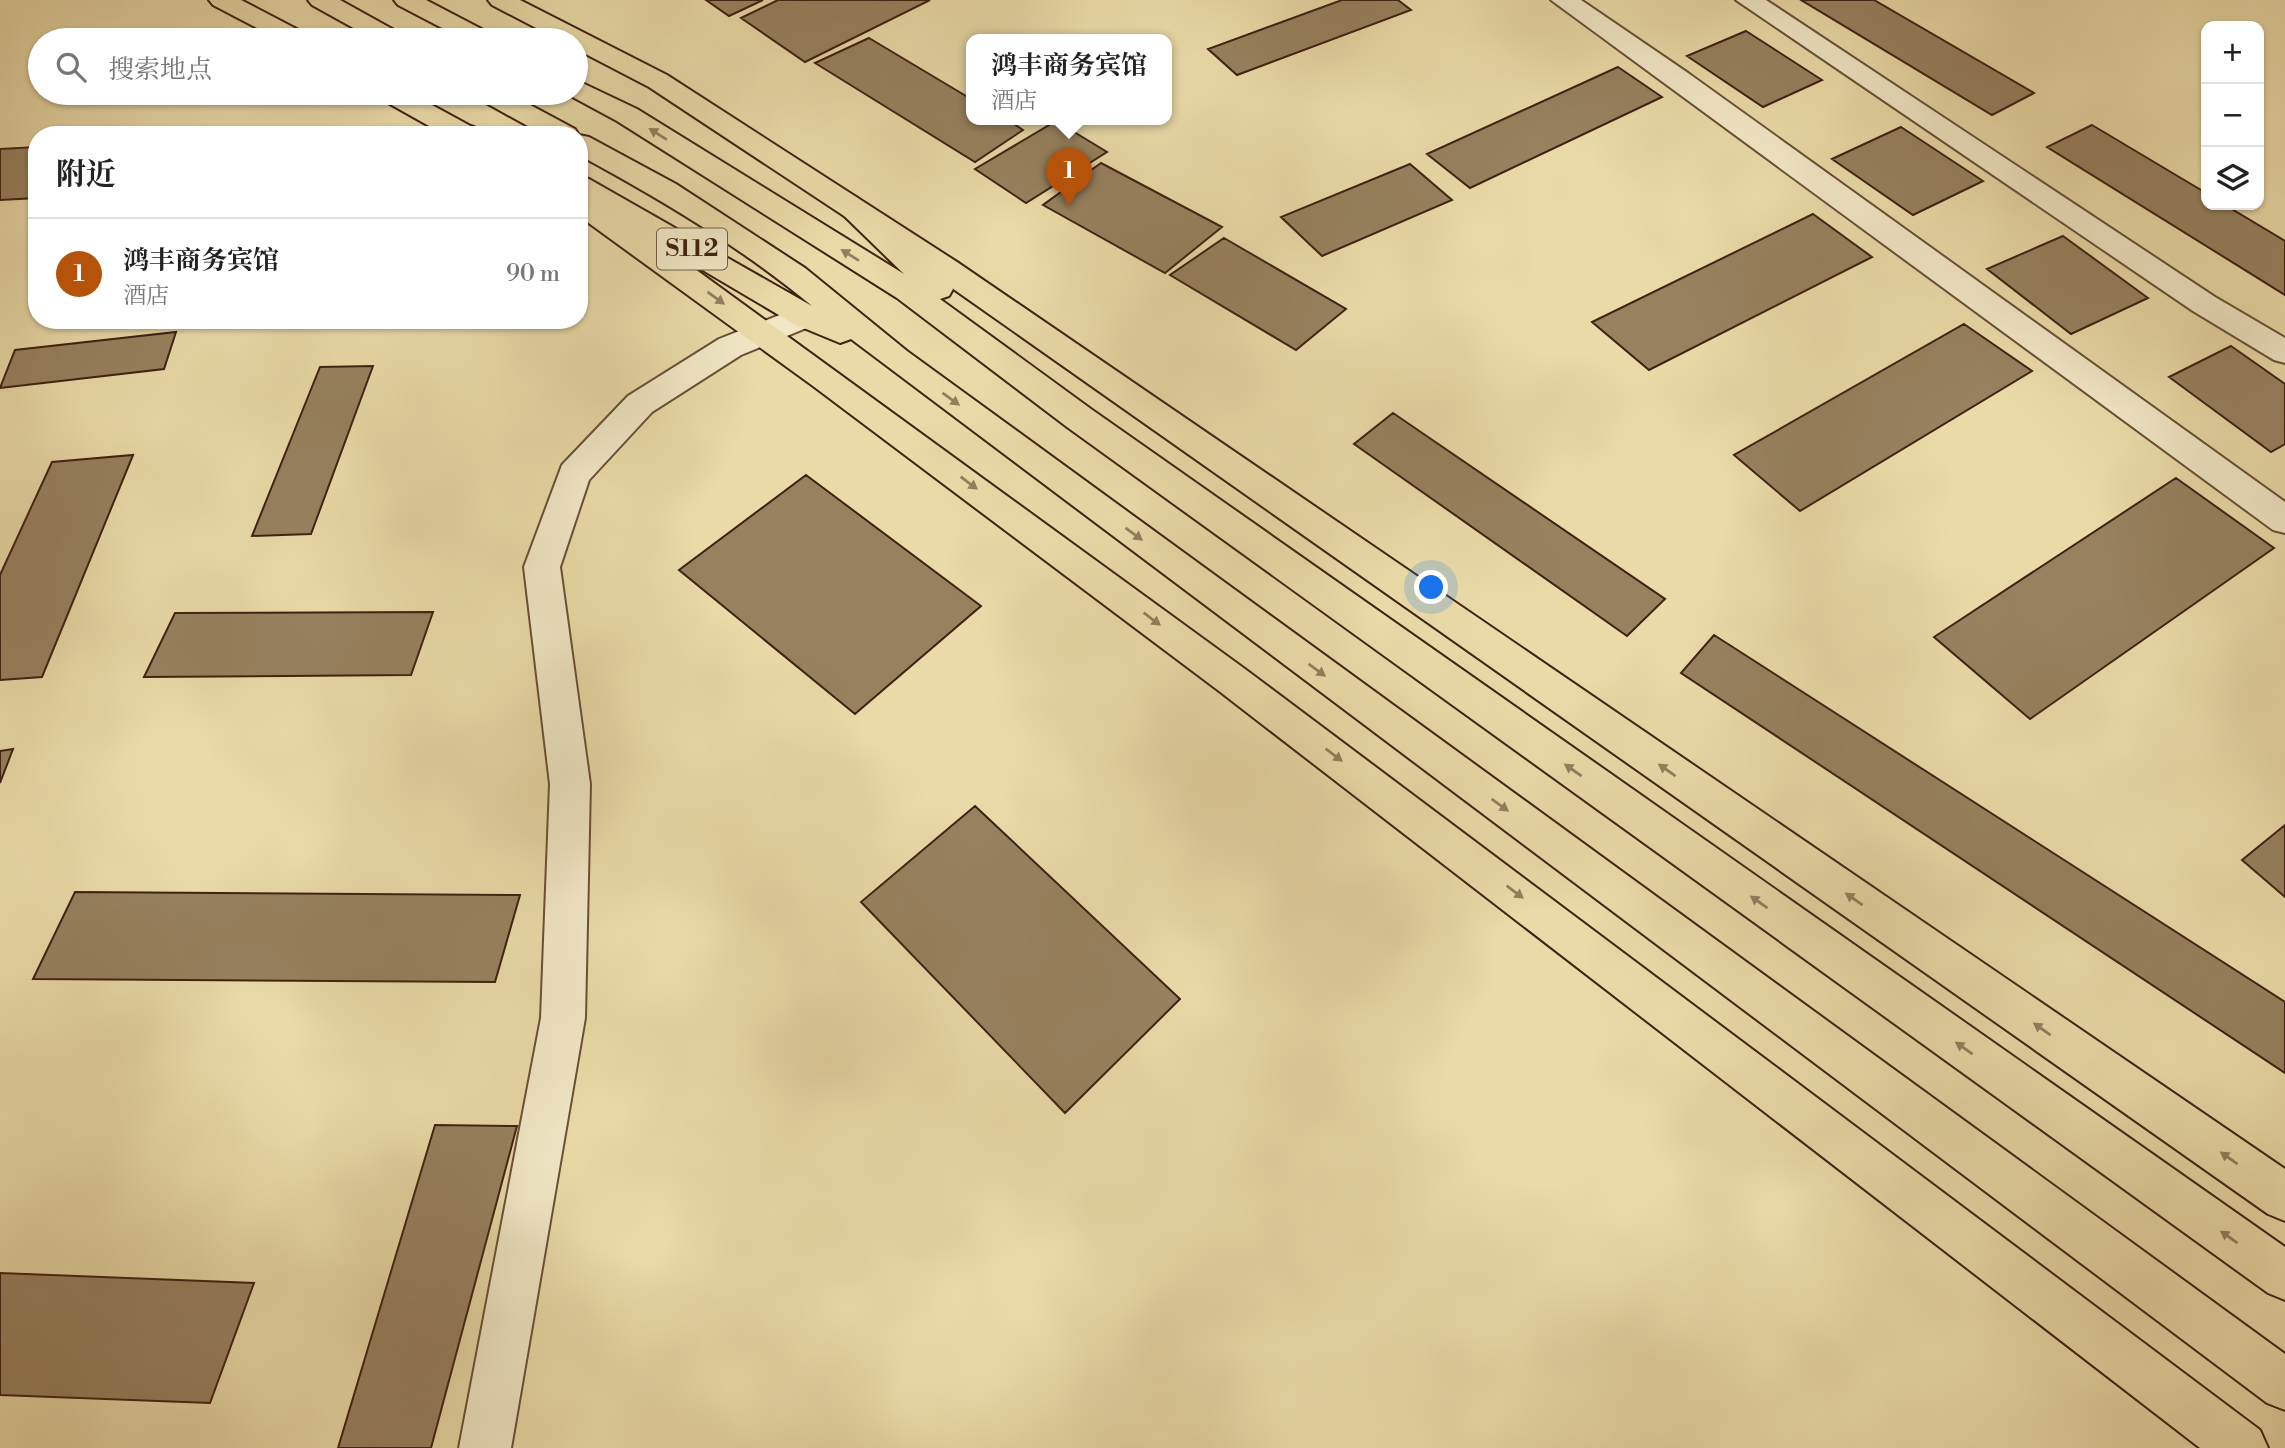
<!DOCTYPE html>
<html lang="zh">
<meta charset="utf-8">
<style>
body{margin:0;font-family:"Libre Bodoni","Noto Serif SC",serif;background:#f6f6f6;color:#222}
.controls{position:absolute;right:21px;top:21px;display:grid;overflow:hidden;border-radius:14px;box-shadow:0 2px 5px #0004}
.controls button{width:63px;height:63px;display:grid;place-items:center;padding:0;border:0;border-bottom:2px solid #e0e0e0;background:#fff;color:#222;font:35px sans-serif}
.you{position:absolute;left:1432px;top:588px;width:24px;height:24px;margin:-18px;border:5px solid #fff;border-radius:50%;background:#1a73e8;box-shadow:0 0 0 10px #1a73e833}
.badge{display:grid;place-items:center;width:46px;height:46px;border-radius:50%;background:#b45309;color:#fff;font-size:23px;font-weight:700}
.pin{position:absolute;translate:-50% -58px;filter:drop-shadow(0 2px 4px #0008)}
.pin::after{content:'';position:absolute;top:37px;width:24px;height:21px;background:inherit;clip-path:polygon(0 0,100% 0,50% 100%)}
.popup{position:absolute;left:966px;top:34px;width:206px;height:91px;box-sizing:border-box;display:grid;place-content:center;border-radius:14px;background:#fff;filter:drop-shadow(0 2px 5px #0005);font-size:23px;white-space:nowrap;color:#767676}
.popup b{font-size:26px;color:#222}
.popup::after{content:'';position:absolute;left:50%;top:100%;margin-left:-14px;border:14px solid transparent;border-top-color:#fff}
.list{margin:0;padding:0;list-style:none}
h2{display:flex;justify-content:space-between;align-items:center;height:91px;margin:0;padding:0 28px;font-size:30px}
h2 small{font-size:23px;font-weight:400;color:#767676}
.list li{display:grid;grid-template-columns:46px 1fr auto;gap:21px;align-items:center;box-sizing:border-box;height:112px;padding:0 28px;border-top:2px solid #e0e0e0}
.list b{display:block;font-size:26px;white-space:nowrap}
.list p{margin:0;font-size:23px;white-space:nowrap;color:#767676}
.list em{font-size:23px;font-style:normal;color:#767676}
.icon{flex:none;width:38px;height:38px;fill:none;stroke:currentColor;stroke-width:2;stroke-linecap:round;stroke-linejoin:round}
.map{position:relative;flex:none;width:2285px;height:1448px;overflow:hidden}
.search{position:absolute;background:#fff;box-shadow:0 2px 5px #0004;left:28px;top:28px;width:560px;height:77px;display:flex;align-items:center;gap:18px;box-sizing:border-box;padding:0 24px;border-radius:38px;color:#767676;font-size:26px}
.panel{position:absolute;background:#fff;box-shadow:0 2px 5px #0004;left:28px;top:126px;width:560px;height:203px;border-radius:28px}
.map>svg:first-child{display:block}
.building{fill:#97815f;stroke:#3f2111;stroke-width:2}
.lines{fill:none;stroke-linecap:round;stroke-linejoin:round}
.minor-casing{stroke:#6a4f36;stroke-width:4}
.major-casing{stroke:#3f2111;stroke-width:4}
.highway-casing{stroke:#3f2111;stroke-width:4}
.minor{fill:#f1e7c6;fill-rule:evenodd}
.major{fill:#e9daa7;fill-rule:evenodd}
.highway{fill:#e9daa7;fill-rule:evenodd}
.oneway{fill:#947e5c}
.labels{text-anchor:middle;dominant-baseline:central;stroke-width:5;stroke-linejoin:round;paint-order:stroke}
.shield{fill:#f1e7c6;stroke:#745c47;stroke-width:2}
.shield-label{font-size:24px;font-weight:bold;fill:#3f2111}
</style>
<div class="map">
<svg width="2285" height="1448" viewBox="0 0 2285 1448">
<rect width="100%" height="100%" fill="#e9daa7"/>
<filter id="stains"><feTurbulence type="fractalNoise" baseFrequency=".00286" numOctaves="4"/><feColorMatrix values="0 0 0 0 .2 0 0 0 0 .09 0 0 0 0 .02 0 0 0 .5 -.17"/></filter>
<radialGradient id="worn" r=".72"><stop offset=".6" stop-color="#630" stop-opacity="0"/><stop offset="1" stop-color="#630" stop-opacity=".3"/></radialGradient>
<path class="building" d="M706,0H763L729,16Z
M778,0H930L805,62L741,18Z
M1342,0H1398L1411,10L1237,75L1208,49Z
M1801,0H1874L2034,93L1992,115Z
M1746,31L1822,80L1763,107L1687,56Z
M869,38L971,99V120H1008L1023,130L975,162L815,63Z
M1618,67L1662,97L1470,188L1427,154Z
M1056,121L1107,152L1026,203L975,169Z
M2092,125L2206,193V205H2225L2285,241V295L2047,147Z
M1901,127L1983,181L1913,215L1832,159Z
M37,147V198L0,200V149Z
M1101,163L1222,227L1165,273L1043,205Z
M1410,164L1452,200L1322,256L1281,217Z
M1813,214L1872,257L1649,370L1592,322Z
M2063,236L2148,298L2071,334L1987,269Z
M1224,238L1346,309L1296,350L1170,275Z
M1964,324L2032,371L1800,511L1734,455Z
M176,332L164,369L0,388L15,350Z
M2231,346L2285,384V444L2271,452L2169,377Z
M373,366L311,534L252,536L320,367Z
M1393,413L1665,599L1627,636L1354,444Z
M133,455L42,677L0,680V575L52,462Z
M806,475L981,606L855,714L679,570Z
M2176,478L2274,548L2030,719L1934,637Z
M433,612L411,675L144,677L175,613Z
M1714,635L2285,1002V1073L1681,673Z
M13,749L0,783V751Z
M975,806L1180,999L1065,1113L861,902Z
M2285,825V897L2242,860Z
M75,892L520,895L495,982L33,979Z
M435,1125L517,1126L431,1448H338Z
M0,1273L254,1283L210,1403L0,1395Z"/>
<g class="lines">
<g class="minor-casing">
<path id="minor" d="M1551,0H1581L1688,73L2285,502V533L2273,530Z
M1736,0H1766L2215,297L2285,338V363L2274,360L2193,311Z
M805,305L816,308L820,316L816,324L741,355L652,412L589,480L560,567L590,784L585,1018L511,1448H459L541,1018L550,784L524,567L562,465L628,396L719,339Z"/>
</g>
<g class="major-casing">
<path id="major" d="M209,0H241L308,35L312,40H280L213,5Z
M488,0H520L667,75L957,262L2285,1169V1221L2268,1214L935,276L649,87L576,49V40H559L492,5Z
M378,93H410L476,129L480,135H445L381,99Z
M579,194L589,196L629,221L1245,669L2260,1430L2268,1448H2200L1219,691L813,386L579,216Z"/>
</g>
<g class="highway-casing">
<path id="highway" d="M308,0H340L403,35L407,40H375L312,5Z
M394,0H426L493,35L497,40H465L398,5Z
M576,80L637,109L904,274L832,204L836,197L846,195L856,197L949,282L953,289L949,296L940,299L1091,409L2285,1247V1300L2268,1293L1067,427L897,298L617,121L567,94L576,93Z
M476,93H508L575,129L579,135L589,137L676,184L805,268L907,351L2285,1354V1410L2267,1403L851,339L840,343L794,324L579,197V176L589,179L812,306C741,247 660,199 579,155V135H544L479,99Z
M464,125L474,127L481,135H451L454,127Z"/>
</g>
<use href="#minor" class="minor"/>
<use href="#major" class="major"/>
<use href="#highway" class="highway"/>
</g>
<defs><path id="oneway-solid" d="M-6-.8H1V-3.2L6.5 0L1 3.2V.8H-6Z" transform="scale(1.75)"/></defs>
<g class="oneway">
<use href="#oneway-solid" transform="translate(658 134) rotate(-148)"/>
<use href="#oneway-solid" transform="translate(850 255) rotate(-148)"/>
<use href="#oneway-solid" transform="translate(716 298) rotate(36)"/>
<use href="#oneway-solid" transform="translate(951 399) rotate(36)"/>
<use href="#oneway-solid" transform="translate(969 483) rotate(37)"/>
<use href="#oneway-solid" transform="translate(1134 534) rotate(36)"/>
<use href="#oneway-solid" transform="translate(1152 619) rotate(37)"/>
<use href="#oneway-solid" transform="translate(1317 670) rotate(36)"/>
<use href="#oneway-solid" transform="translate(1334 755) rotate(37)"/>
<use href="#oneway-solid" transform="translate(1573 770) rotate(-145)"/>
<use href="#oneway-solid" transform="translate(1667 770) rotate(-145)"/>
<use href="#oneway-solid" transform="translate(1500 805) rotate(36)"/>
<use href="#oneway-solid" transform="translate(1515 892) rotate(37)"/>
<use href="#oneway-solid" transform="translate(1854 899) rotate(-145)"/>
<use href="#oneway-solid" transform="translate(1759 902) rotate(-145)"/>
<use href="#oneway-solid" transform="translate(2042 1029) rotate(-145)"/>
<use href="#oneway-solid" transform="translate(1964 1048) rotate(-145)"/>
<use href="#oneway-solid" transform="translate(2229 1158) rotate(-145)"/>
<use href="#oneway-solid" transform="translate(2229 1237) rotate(-145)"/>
</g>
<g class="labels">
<rect class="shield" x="657" y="228.5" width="70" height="41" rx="5"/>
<g class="shield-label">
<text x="692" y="249">S112</text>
</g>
</g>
<rect width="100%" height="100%" filter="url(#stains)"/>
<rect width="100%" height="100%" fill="url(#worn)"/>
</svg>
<div class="controls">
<button>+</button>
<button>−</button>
<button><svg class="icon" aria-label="layers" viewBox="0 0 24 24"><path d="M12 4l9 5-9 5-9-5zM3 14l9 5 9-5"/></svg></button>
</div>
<div class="you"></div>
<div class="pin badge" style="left:1069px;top:206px">1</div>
<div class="popup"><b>鸿丰商务宾馆</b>酒店</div>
<div class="search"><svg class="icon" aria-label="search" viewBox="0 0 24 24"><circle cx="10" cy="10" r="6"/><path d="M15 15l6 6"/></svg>搜索地点</div>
<section class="panel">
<h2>附近<small></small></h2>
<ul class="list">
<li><span class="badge">1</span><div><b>鸿丰商务宾馆</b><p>酒店</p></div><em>90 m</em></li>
</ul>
</section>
</div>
